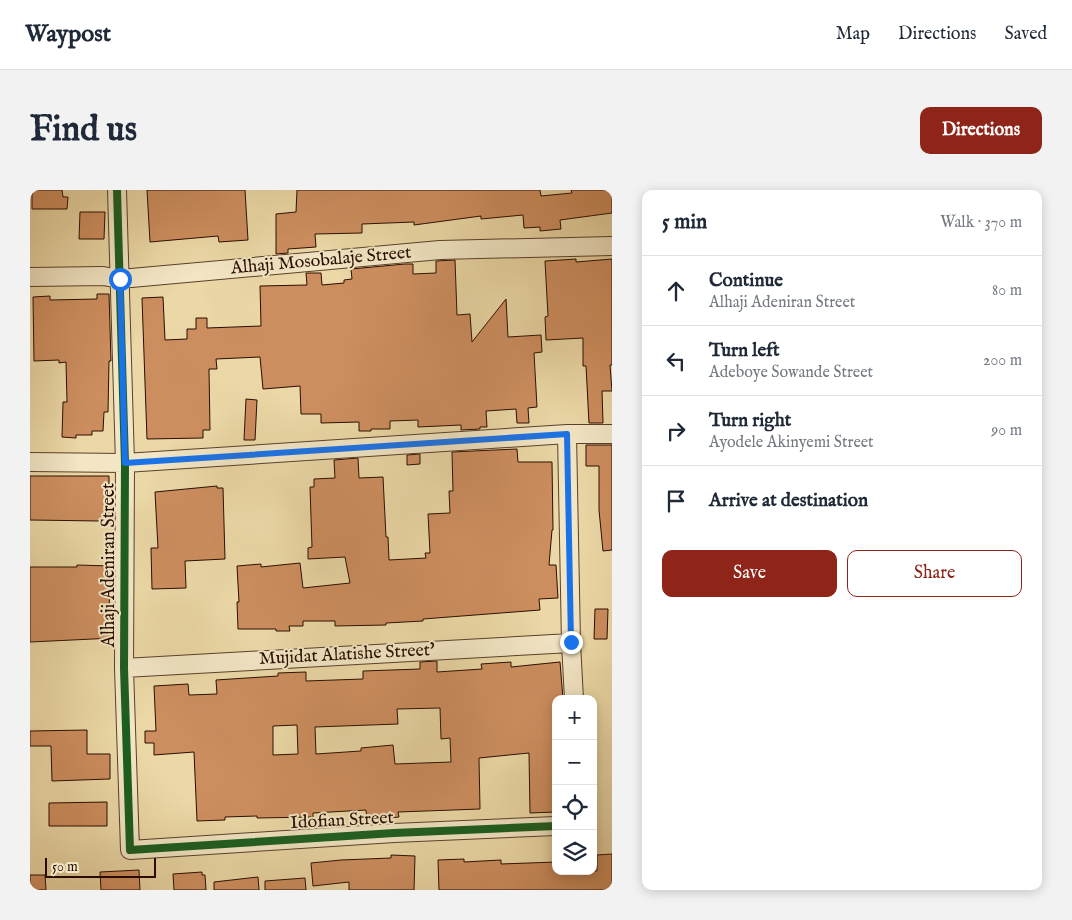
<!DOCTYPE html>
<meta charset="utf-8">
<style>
body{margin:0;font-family:"IM FELL English",serif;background:#f2f2f3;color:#1f2937}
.controls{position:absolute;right:15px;bottom:15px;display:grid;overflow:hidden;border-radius:10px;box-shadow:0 2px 12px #0003}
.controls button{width:45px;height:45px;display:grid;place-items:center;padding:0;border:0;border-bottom:1px solid #e0e1e3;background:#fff;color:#1f2937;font:25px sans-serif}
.scale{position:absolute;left:15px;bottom:12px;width:111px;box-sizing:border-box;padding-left:5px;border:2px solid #2a0d00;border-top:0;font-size:14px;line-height:18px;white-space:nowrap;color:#2a0d00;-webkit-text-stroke:4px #f2e6c5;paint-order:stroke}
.stop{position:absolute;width:15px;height:15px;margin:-11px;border:4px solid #1a73e8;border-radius:50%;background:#fff}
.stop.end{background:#1a73e8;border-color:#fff;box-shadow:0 1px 5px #0008}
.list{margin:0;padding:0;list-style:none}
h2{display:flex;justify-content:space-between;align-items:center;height:65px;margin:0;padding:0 20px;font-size:21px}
h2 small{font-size:16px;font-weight:400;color:#747a83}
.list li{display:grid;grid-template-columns:32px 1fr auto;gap:15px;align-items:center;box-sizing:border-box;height:70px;padding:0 20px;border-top:1px solid #e0e1e3}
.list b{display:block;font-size:19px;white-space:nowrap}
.list p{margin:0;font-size:16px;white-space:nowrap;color:#747a83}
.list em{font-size:16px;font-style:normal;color:#747a83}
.actions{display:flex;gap:10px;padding:15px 20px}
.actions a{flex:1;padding:11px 0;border:1px solid #8f2418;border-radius:10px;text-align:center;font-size:18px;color:#8f2418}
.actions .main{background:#8f2418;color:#fff}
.icon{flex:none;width:28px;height:28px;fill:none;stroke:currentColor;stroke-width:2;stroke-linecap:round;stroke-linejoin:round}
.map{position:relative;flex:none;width:582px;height:700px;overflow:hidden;border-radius:10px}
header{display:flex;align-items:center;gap:30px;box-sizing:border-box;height:70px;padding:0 25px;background:#fff;border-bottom:1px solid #e0e1e3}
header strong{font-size:24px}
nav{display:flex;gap:28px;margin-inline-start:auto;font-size:18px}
.intro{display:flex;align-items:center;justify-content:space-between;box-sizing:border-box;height:120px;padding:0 30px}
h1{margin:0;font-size:35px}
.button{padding:12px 22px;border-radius:10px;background:#8f2418;color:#fff;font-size:18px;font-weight:700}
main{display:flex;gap:30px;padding:0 30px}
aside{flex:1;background:#fff;border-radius:10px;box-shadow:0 2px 12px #0003}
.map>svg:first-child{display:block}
.building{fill:#cd8e5f;stroke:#2a0d00;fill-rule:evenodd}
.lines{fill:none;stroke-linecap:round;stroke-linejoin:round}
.street-casing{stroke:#5a402a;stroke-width:20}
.street{stroke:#f2e6c5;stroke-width:18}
.cycleway-casing{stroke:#f2e6c5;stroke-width:11}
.cycleway{stroke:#1b5e20;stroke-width:8}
.route{stroke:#1a73e8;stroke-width:6}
.labels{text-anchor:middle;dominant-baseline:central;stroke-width:4;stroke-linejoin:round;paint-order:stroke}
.street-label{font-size:18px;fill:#2a0d00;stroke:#f2e6c5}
</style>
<header>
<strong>Waypost</strong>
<nav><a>Map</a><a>Directions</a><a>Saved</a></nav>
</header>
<div class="intro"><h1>Find us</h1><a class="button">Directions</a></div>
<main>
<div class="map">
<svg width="582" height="700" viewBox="0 0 582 700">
<rect width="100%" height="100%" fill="#ebd8a6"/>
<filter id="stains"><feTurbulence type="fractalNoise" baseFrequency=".004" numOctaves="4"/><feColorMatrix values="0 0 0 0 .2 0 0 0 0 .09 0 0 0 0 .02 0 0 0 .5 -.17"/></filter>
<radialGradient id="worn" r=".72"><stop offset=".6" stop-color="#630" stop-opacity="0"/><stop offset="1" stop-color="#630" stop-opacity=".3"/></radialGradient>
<path class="building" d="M2,0H32L33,7H38L37,19H2Z
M117,0H215L218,50L189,52L188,46L120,52Z
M267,0H510L511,6L542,3L541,0H582V23L530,30L531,39L510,41V37L494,38L493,25L451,29V26L384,35V32L332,34V43L285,44L286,57L258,59V63L246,64V24L266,22Z
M50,22H75L74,49H49Z
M546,69V72L582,69V175H580L582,201H572L573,233H559L556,176H553V148L516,150L515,127L518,126L515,71Z
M425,70L427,125L440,124L442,152L476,109L478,147L511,145L512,162L504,163L507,217L498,218L499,233H487L486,219L456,221L457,237H450V239L431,240V235L388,237V230L360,231V239H341V241H329V232L291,233V224H271L270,196L233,199L230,167L186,169L187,179H179L180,240H173V248L117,249L112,108L133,107L135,150L157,149V139H166V128H177V138L231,136L230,96L277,95L276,83H291L292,95L314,93V90L322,89L321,79L375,74H383V84L406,83V71Z
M67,104H79L81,171H79L78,222H74L73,241H62V245H46V248L32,247L33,212H37L36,172L29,173V170L4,171L3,107L20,106V110L67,109Z
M216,209L227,210L225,250H214Z
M556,255H582V360L573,361L569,320V276H556Z
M487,259L488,272H522L523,340H522L519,375H526L528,408L509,409L510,420L393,429V431L356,433V435L305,436V431H273V436H259L260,441H246V439H208L207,412H209L207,376L231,374V377L270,373L273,398L320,393L315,367L278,369V358L282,357L280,297H284V289L305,288L304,270L328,268L329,288L353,287L356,347H358L359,370L396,368L395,363H400L398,324L420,323L419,301H423L422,262Z
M390,264V274L377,275V265Z
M0,286H79V316L81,315L83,336H70V331L0,330Z
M187,296V298H193L195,369L155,371L156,398L122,399L121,358H128L125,302Z
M47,375L81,376L79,418L84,417V448L0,452V377H47Z
M565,419H578L577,449H564Z
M407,471V482L452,479L451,474L481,472V477L530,472L533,509H526V622L500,623L499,563L449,568L450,619L368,622L369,627L337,630L336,620L283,623V627L227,628V626L195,627V630L167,631L164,562L124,565V553H115V541H126L124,496L158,494L159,505L187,504L186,490L248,486V483L276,482V491L333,489V481L390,479V472ZM410,518L411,549L420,548L421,572L365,574L363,555L331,558V561L286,564L285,537L368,534L367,519ZM267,535L268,564L243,565V536Z
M57,540V564H80V589L22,591L21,556H0V541Z
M77,612V636H19V613Z
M582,664V700H409L408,670L434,669V672L471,670V674L526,672V681H567V665Z
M361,665L385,666L384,700H319V692L283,696L281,673L311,670L361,668Z
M109,680L110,700H71L70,682Z
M172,682V685H175L176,700H144L143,684Z
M0,685H15L16,700H0Z
M228,687L229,700H184V692Z
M275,688L276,700H235V691Z"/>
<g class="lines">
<g class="street-casing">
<path id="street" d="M87,0L95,273L94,478L100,660L364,643L526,636
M0,87L73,86L90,89L410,60L582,56
M537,244L541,453L544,509
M0,272L95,273L537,244H582
M94,478L541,453"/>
</g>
<use href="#street" class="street"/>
<g class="cycleway-casing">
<path id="cycleway" d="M87,0L95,273L94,478L100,660L364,643L526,636"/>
</g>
<use href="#cycleway" class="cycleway"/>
</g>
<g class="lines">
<path class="route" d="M90,89L95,273L537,244L541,452"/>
</g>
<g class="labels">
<g class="street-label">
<text transform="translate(291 71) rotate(-5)">Alhaji Mosobalaje Street</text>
<text transform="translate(79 375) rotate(-90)">Alhaji Adeniran Street</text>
<text transform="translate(317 465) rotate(-3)">Mujidat Alatishe Street'</text>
<text transform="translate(312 631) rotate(-3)">Idofian Street</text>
</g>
</g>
<rect width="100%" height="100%" filter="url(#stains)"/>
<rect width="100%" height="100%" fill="url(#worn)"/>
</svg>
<div class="controls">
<button>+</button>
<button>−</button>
<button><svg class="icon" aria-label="locate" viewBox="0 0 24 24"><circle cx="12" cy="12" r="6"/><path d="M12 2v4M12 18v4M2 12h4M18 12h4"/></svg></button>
<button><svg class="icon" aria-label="layers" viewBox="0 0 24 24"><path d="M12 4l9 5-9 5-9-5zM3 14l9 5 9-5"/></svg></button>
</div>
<div class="scale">50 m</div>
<div class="stop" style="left:90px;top:89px"></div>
<div class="stop end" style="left:541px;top:452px"></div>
</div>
<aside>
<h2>5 min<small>Walk · 370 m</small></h2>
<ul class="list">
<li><svg class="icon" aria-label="ahead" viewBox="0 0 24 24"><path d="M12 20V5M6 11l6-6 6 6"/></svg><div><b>Continue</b><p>Alhaji Adeniran Street</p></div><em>80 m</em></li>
<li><svg class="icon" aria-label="left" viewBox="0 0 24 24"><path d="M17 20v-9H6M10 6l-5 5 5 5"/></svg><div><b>Turn left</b><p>Adeboye Sowande Street</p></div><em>200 m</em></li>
<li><svg class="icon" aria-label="right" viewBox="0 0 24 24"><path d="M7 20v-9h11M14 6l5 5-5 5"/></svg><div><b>Turn right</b><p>Ayodele Akinyemi Street</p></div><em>90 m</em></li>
<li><svg class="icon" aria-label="arrive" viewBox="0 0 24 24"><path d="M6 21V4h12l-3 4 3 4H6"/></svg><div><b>Arrive at destination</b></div></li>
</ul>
<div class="actions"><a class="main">Save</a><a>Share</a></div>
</aside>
</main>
